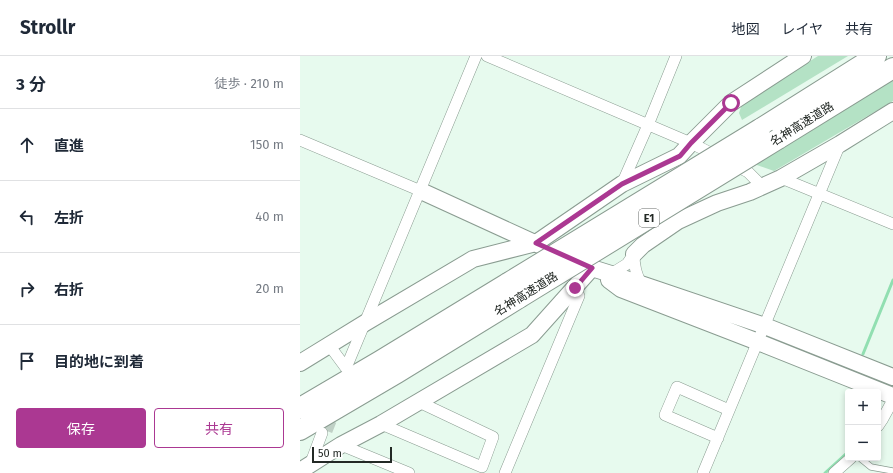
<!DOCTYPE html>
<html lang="ja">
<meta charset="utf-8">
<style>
body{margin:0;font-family:"Fira Sans","Noto Sans JP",sans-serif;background:#f2f2f3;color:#1f2937}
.controls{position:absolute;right:12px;bottom:12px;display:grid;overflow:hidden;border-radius:4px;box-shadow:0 2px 6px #0003}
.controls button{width:36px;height:36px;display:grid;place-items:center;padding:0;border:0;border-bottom:1px solid #e0e1e3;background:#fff;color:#1f2937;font:20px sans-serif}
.scale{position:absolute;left:12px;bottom:10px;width:80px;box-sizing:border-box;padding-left:4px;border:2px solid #232925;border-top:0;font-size:11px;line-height:14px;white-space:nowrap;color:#232925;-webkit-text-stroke:3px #fff;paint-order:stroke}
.stop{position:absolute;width:12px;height:12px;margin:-9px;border:3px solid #ab3892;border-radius:50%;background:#fff}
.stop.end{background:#ab3892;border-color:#fff;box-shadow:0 1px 4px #0008}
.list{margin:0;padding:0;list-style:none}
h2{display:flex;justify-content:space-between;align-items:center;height:52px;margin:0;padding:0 16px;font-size:17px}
h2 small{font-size:13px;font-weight:400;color:#747a83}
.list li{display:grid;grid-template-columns:26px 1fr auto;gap:12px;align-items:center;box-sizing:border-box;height:72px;padding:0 16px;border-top:1px solid #e0e1e3}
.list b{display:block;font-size:15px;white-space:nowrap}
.list em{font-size:13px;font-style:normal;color:#747a83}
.actions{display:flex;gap:8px;padding:12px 16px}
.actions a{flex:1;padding:9px 0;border:1px solid #ab3892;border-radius:4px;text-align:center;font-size:14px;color:#ab3892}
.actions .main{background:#ab3892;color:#fff}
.icon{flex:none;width:22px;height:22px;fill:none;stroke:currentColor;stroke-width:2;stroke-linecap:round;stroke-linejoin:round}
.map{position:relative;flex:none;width:593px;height:417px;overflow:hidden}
header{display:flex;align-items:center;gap:24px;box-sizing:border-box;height:56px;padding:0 20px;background:#fff;border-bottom:1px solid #e0e1e3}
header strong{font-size:19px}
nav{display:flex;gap:22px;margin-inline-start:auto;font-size:14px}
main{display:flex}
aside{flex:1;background:#fff}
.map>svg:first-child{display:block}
.green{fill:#b4e2c5}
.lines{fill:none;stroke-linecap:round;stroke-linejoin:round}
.stream{stroke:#91dfb1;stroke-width:3}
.street-tunnel{stroke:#c0d0c6;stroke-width:11;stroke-dasharray:11 5.5;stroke-linecap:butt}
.lane-casing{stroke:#8a9c91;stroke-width:7}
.street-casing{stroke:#8a9c91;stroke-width:12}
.secondary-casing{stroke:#8a9c91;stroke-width:18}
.highway-casing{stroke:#8a9c91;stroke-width:22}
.lane{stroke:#fff;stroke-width:5.5}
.street{stroke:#fff;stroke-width:11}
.secondary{stroke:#fff;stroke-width:16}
.highway{stroke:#fff;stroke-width:20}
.highway-bridge-casing{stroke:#8a9c91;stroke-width:22;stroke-linecap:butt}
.highway-bridge{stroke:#fff;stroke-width:20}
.route{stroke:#ab3892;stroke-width:5}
.labels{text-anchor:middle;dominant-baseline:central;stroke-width:4;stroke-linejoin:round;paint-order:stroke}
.shield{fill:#fff;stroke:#656966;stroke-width:1}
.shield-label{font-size:11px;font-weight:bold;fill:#232925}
.street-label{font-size:12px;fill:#232925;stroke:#fff}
</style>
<header>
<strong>Strollr</strong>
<nav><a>地図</a><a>レイヤ</a><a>共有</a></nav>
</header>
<main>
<aside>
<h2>3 分<small>徒歩 · 210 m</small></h2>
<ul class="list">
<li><svg class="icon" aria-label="ahead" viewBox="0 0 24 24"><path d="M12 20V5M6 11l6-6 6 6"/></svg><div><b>直進</b></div><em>150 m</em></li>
<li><svg class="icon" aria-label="left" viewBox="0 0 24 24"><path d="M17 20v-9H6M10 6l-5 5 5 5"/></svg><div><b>左折</b></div><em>40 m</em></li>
<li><svg class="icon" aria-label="right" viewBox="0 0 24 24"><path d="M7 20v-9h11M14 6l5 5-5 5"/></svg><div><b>右折</b></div><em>20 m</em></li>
<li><svg class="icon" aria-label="arrive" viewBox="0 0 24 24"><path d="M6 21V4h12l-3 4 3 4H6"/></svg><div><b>目的地に到着</b></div></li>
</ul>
<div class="actions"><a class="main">保存</a><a>共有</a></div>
</aside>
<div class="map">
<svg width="593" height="417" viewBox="0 0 593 417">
<rect width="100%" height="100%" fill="#e7faee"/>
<path class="green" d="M518,0H548L442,64L439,57L442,48Z
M593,22V45L474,115L454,108Z"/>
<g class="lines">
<path class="stream" d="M563,298L593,224
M525,417L548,396"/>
<path class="street-tunnel" d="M27,375L35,355"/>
<g class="lane-casing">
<path id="lane" d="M560,402L571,411L593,415"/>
</g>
<g class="street-casing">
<path id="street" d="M187,0L391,87L448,116L463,131
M0,84L121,135
M481,122L593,168
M322,128L348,69L376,0
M334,198C334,210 336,217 341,228
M311,218L327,208L334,198
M29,289L46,312
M46,312L176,0
M81,368L182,411L193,381L119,346
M578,370L582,364L593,344
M418,382L365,359L377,331L429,354
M41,389L109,417
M10,409L22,377
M205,417L279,240L275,232
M403,417L540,88
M534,417L551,402"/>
</g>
<g class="secondary-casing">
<path id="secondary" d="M121,135L239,189
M334,198L343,189L378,165L417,147L450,136L481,122L540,88L593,55
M270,202L295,213L311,218L341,228L465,270L593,321
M309,224L321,233L458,286L593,340
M0,307L65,267L173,203L236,187L322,128L379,100L391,87L431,47L503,0
M0,415L41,389L81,368L232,279L292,212"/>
</g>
<g class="highway-casing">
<path id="highway" d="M460,73L576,0
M478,83L593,12
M0,352L80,305L208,227
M0,374L97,317L219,242"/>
</g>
<use href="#lane" class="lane"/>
<use href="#street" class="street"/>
<use href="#secondary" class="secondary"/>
<use href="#highway" class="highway"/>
<g class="highway-bridge-casing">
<path id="highway-bridge" d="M208,227L460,73
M219,242L478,83"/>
</g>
<use href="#highway-bridge" class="highway-bridge"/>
</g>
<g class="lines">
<path class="route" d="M275,232L292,212L236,187L322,128L380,100L391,87L431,47"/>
</g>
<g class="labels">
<rect class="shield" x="339" y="153" width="20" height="18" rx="3"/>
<g class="shield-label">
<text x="349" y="162">E1</text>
</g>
<g class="street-label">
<text transform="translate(502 68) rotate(-32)">名神高速道路</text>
<text transform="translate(226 238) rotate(-32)">名神高速道路</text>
</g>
</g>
</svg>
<div class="controls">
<button>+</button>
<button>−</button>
</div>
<div class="scale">50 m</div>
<div class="stop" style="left:431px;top:47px"></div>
<div class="stop end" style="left:275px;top:232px"></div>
</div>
</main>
